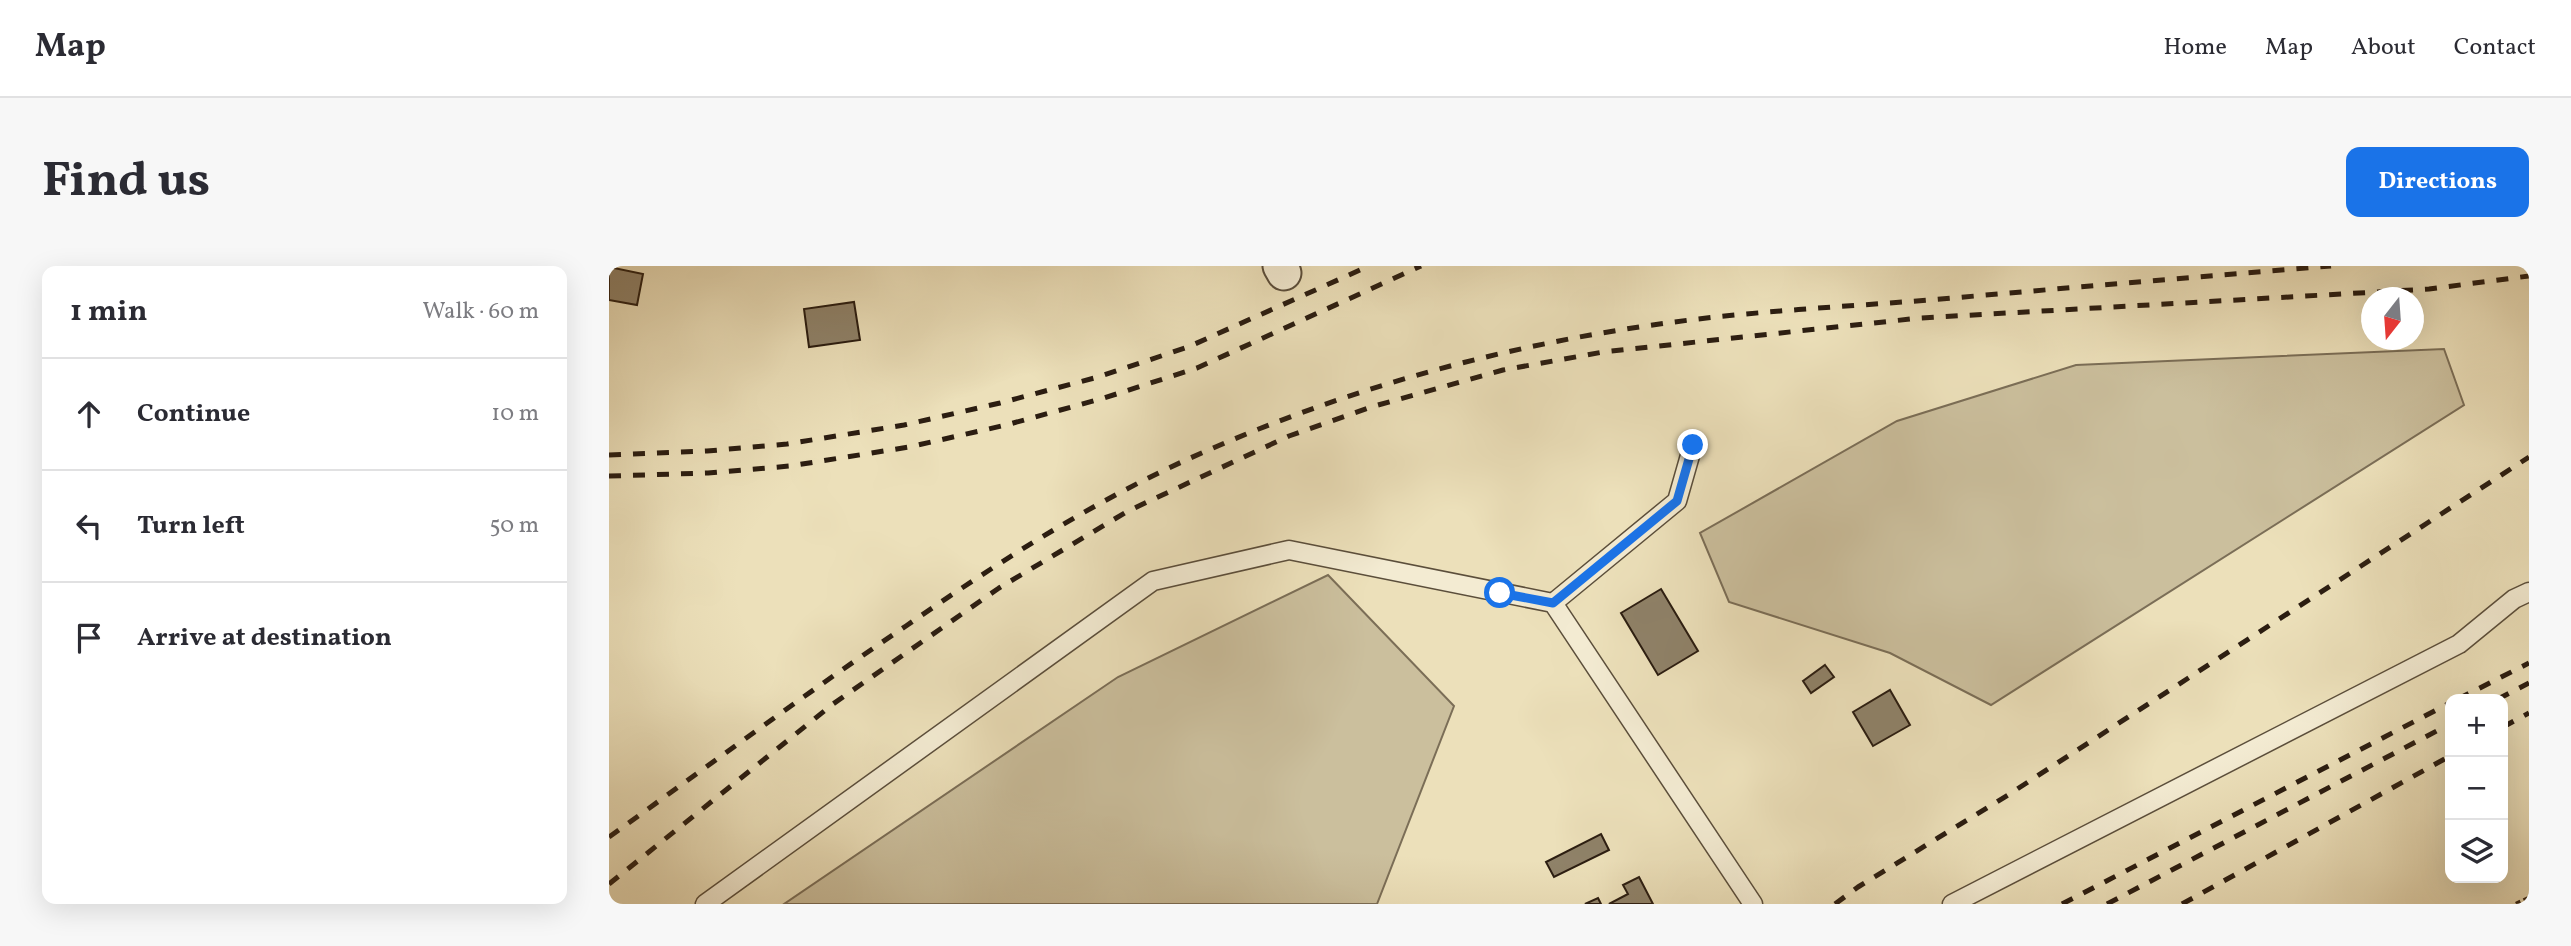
<!DOCTYPE html>
<meta charset="utf-8">
<style>
body{margin:0;font-family:Vollkorn,serif;background:#f7f7f7;color:#2b2b33}
.controls{position:absolute;right:21px;bottom:21px;display:grid;overflow:hidden;border-radius:14px;box-shadow:0 7px 28px #0002}
.controls button{width:63px;height:63px;display:grid;place-items:center;padding:0;border:0;border-bottom:2px solid #e1e1e2;background:#fff;color:#2b2b33;font:35px sans-serif}
.compass{position:absolute;left:1752px;top:21px;width:63px;height:63px;border-radius:50%;background:#fff;box-shadow:0 7px 28px #0002;rotate:197deg}
.stop{position:absolute;width:21px;height:21px;margin:-16px;border:5px solid #1a73e8;border-radius:50%;background:#fff}
.stop.end{background:#1a73e8;border-color:#fff;box-shadow:0 2px 7px #0008}
.list{margin:0;padding:0;list-style:none}
h2{display:flex;justify-content:space-between;align-items:center;height:91px;margin:0;padding:0 28px;font-size:30px}
h2 small{font-size:23px;font-weight:400;color:#7c7c81}
.list li{display:grid;grid-template-columns:46px 1fr auto;gap:21px;align-items:center;box-sizing:border-box;height:112px;padding:0 28px;border-top:2px solid #e1e1e2}
.list b{display:block;font-size:26px;white-space:nowrap}
.list em{font-size:23px;font-style:normal;color:#7c7c81}
.icon{flex:none;width:38px;height:38px;fill:none;stroke:currentColor;stroke-width:2;stroke-linecap:round;stroke-linejoin:round}
.map{position:relative;flex:none;width:1920px;height:638px;overflow:hidden;border-radius:14px}
header{display:flex;align-items:center;gap:42px;box-sizing:border-box;height:98px;padding:0 35px;background:#fff;border-bottom:2px solid #e1e1e2}
header strong{font-size:33px}
nav{display:flex;gap:38px;margin-inline-start:auto;font-size:24px}
.intro{display:flex;align-items:center;justify-content:space-between;box-sizing:border-box;height:168px;padding:0 42px}
h1{margin:0;font-size:49px}
.button{padding:18px 32px;border-radius:14px;background:#1a73e8;color:#fff;font-size:24px;font-weight:700}
main{display:flex;gap:42px;padding:0 42px}
aside{flex:1;background:#fff;border-radius:14px;box-shadow:0 7px 28px #0002}
.map>svg:first-child{display:block}
.green{fill:#cbbf9d;stroke:#7b6e57;stroke-width:2}
.building{fill:#8f8269;stroke:#2b1d11;stroke-width:2}
.lines{fill:none;stroke-linecap:round;stroke-linejoin:round}
.service-casing{stroke:#5b4e3b;stroke-width:21}
.minor-casing{stroke:#5b4e3b;stroke-width:37}
.path{stroke:#2b1d11;stroke-width:4.5;stroke-dasharray:5 3.5;stroke-linecap:butt}
.service{stroke:#f3ebd2;stroke-width:18}
.minor{stroke:#f3ebd2;stroke-width:33}
.rail{stroke:#2b1d11;stroke-width:5;stroke-dasharray:12 12;stroke-linecap:butt}
.route{stroke:#1a73e8;stroke-width:9}
</style>
<header>
<strong>Map</strong>
<nav><a>Home</a><a>Map</a><a>About</a><a>Contact</a></nav>
</header>
<div class="intro"><h1>Find us</h1><a class="button">Directions</a></div>
<main>
<aside>
<h2>1 min<small>Walk · 60 m</small></h2>
<ul class="list">
<li><svg class="icon" aria-label="ahead" viewBox="0 0 24 24"><path d="M12 20V5M6 11l6-6 6 6"/></svg><div><b>Continue</b></div><em>10 m</em></li>
<li><svg class="icon" aria-label="left" viewBox="0 0 24 24"><path d="M17 20v-9H6M10 6l-5 5 5 5"/></svg><div><b>Turn left</b></div><em>50 m</em></li>
<li><svg class="icon" aria-label="arrive" viewBox="0 0 24 24"><path d="M6 21V4h12l-3 4 3 4H6"/></svg><div><b>Arrive at destination</b></div></li>
</ul>
</aside>
<div class="map">
<svg width="1920" height="638" viewBox="0 0 1920 638">
<rect width="100%" height="100%" fill="#ece0ba"/>
<filter id="stains"><feTurbulence type="fractalNoise" baseFrequency=".00286" numOctaves="4"/><feColorMatrix values="0 0 0 0 .2 0 0 0 0 .09 0 0 0 0 .02 0 0 0 .5 -.17"/></filter>
<radialGradient id="worn" r=".72"><stop offset=".6" stop-color="#630" stop-opacity="0"/><stop offset="1" stop-color="#630" stop-opacity=".3"/></radialGradient>
<path class="green" d="M1835,83L1855,139L1382,439L1281,387L1120,336L1091,267L1288,155L1467,99Z
M719,309L845,440L768,638H175L509,411Z"/>
<path class="building" d="M0,1L34,8L28,39L0,34Z
M245,36L251,74L200,81L195,43Z
M1052,323L1089,385L1049,409L1012,347Z
M1216,399L1225,411L1202,427L1194,415Z
M1281,424L1301,459L1264,480L1244,446Z
M992,568L1000,584L945,611L937,596Z
M1030,611L1044,638H1000L1019,628L1014,619Z
M989,632L992,638H976Z"/>
<g class="lines">
<g class="service-casing">
<path id="service" d="M944,337L1068,235L1084,179
M96,638L544,315L680,284L944,337L1144,638
M1343,638L1850,378L1905,333L1920,326"/>
</g>
<g class="minor-casing">
<path id="minor" d="M671,0L675,7"/>
</g>
<path class="path" d="M1907,638L1920,632"/>
<use href="#service" class="service"/>
<use href="#minor" class="minor"/>
<path class="rail" d="M0,189L98,185L178,178L295,159L391,137L489,111L579,81L760,0
M0,210L99,207L181,200L300,181L397,159L495,132L588,102L812,0
M1849,433L1920,397
M1889,433L1920,417
M1894,461L1920,447
M0,571C99,500 196,428 297,360C391,295 489,232 595,186C751,117 920,73 1089,53C1166,44 1244,40 1321,34C1455,22 1588,11 1722,0
M0,618L224,438L390,322L519,245L680,170L762,141L894,104L994,86L1311,52L1820,23L1920,10
M1226,638L1249,621L1399,529L1920,191
M1453,638L1841,437
M1498,638L1841,458
M1573,638L1841,490"/>
</g>
<g class="lines">
<path class="route" d="M891,327L944,337L1068,235L1084,179"/>
</g>
<rect width="100%" height="100%" filter="url(#stains)"/>
<rect width="100%" height="100%" fill="url(#worn)"/>
</svg>
<div class="controls">
<button>+</button>
<button>−</button>
<button><svg class="icon" aria-label="layers" viewBox="0 0 24 24"><path d="M12 4l9 5-9 5-9-5zM3 14l9 5 9-5"/></svg></button>
</div>
<svg class="compass" viewBox="-18 -18 36 36"><path d="M0-13l5 13h-10z" fill="#e53935"/><path d="M0 13l5-13h-10z" fill="#7c7c81"/></svg>
<div class="stop" style="left:891px;top:327px"></div>
<div class="stop end" style="left:1084px;top:179px"></div>
</div>
</main>
